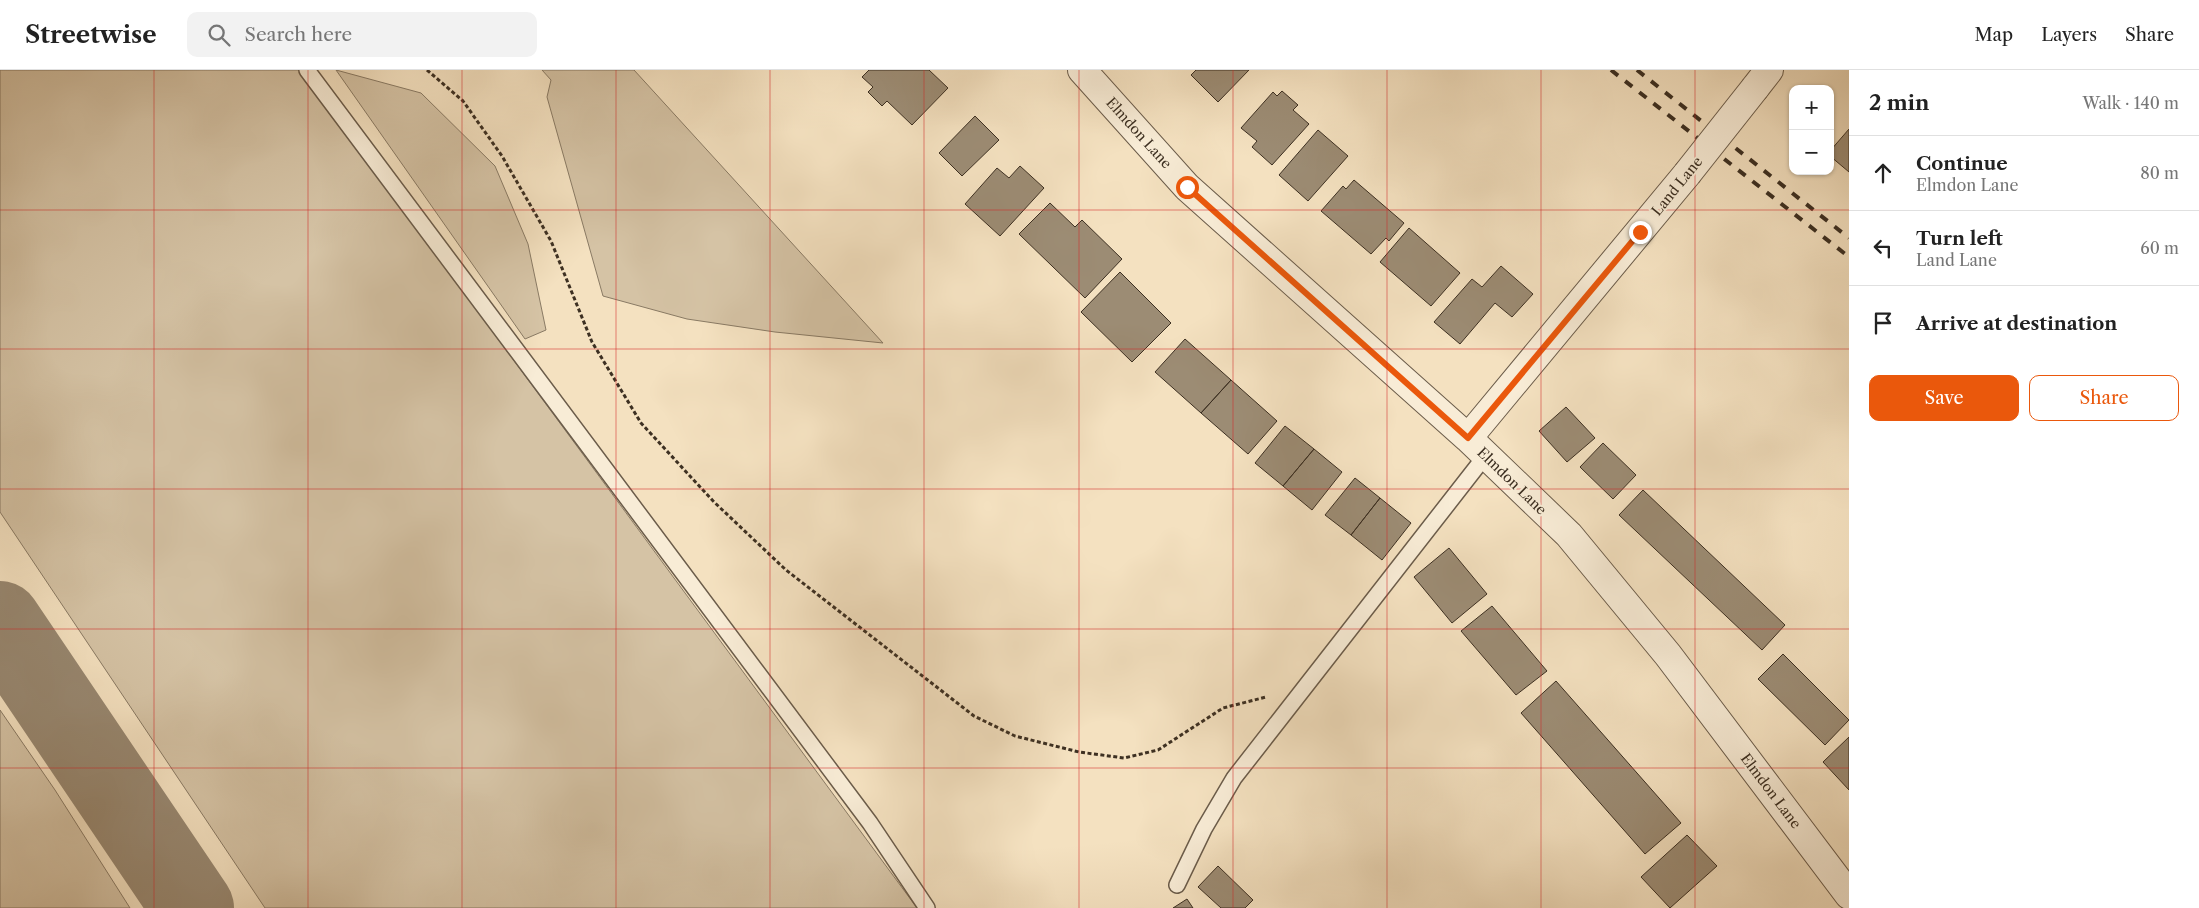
<!DOCTYPE html>
<meta charset="utf-8">
<style>
body{margin:0;font-family:"Libre Caslon Text",serif;background:#f2f2f2;color:#222}
.controls{position:absolute;right:15px;top:15px;display:grid;overflow:hidden;border-radius:10px;box-shadow:0 1px 4px #0004}
.controls button{width:45px;height:45px;display:grid;place-items:center;padding:0;border:0;border-bottom:1px solid #e0e0e0;background:#fff;color:#222;font:25px sans-serif}
.stop{position:absolute;width:15px;height:15px;margin:-11px;border:4px solid #ea580c;border-radius:50%;background:#fff}
.stop.end{background:#ea580c;border-color:#fff;box-shadow:0 1px 5px #0008}
.list{margin:0;padding:0;list-style:none}
h2{display:flex;justify-content:space-between;align-items:center;height:65px;margin:0;padding:0 20px;font-size:21px}
h2 small{font-size:16px;font-weight:400;color:#767676}
.list li{display:grid;grid-template-columns:32px 1fr auto;gap:15px;align-items:center;box-sizing:border-box;height:75px;padding:0 20px;border-top:1px solid #e0e0e0}
.list b{display:block;font-size:19px;white-space:nowrap}
.list p{margin:0;font-size:16px;white-space:nowrap;color:#767676}
.list em{font-size:16px;font-style:normal;color:#767676}
.actions{display:flex;gap:10px;padding:15px 20px}
.actions a{flex:1;padding:11px 0;border:1px solid #ea580c;border-radius:10px;text-align:center;font-size:18px;color:#ea580c}
.actions .main{background:#ea580c;color:#fff}
.icon{flex:none;width:28px;height:28px;fill:none;stroke:currentColor;stroke-width:2;stroke-linecap:round;stroke-linejoin:round}
.map{position:relative;flex:none;width:1849px;height:838px;overflow:hidden}
header{display:flex;align-items:center;gap:30px;box-sizing:border-box;height:70px;padding:0 25px;background:#fff;border-bottom:1px solid #e0e0e0}
header strong{font-size:24px}
nav{display:flex;gap:28px;margin-inline-start:auto;font-size:18px}
.search{width:350px;height:45px;background:#f2f2f2;display:flex;align-items:center;gap:12px;box-sizing:border-box;padding:0 18px;border-radius:10px;color:#767676;font-size:19px}
main{display:flex}
aside{flex:1;background:#fff}
.map>svg:first-child{display:block}
.green{fill:#d5c3a5;stroke:#897a64}
.lines{fill:none;stroke-linecap:round;stroke-linejoin:round}
.taxiway{stroke:#988871;stroke-width:82}
.building{fill:#9c8c74;stroke:#3d3022}
.lane-casing{stroke:#6b5c4a;stroke-width:18}
.street-casing{stroke:#6b5c4a;stroke-width:30}
.path{stroke:#3d3022;stroke-width:3;stroke-dasharray:4 2.5;stroke-linecap:butt}
.lane{stroke:#f8ecd6;stroke-width:15}
.street{stroke:#f8ecd6;stroke-width:28}
.rail{stroke:#3d3022;stroke-width:4;stroke-dasharray:9 9;stroke-linecap:butt}
.street-bridge-casing{stroke:#6b5c4a;stroke-width:30;stroke-linecap:butt}
.street-bridge{stroke:#f8ecd6;stroke-width:28}
.route{stroke:#ea580c;stroke-width:6}
.grid{fill:none;stroke:#d62828;stroke-width:1;stroke-opacity:0.55}
.labels{text-anchor:middle;dominant-baseline:central;stroke-width:4;stroke-linejoin:round;paint-order:stroke}
.street-label{font-size:14px;fill:#3d3022;stroke:#f8ecd6}
</style>
<header>
<strong>Streetwise</strong>
<div class="search"><svg class="icon" aria-label="search" viewBox="0 0 24 24"><circle cx="10" cy="10" r="6"/><path d="M15 15l6 6"/></svg>Search here</div>
<nav><a>Map</a><a>Layers</a><a>Share</a></nav>
</header>
<main>
<div class="map">
<svg width="1849" height="838" viewBox="0 0 1849 838">
<rect width="100%" height="100%" fill="#f4e1c0"/>
<filter id="stains"><feTurbulence type="fractalNoise" baseFrequency=".004" numOctaves="4"/><feColorMatrix values="0 0 0 0 .2 0 0 0 0 .09 0 0 0 0 .02 0 0 0 .5 -.17"/></filter>
<radialGradient id="worn" r=".72"><stop offset=".6" stop-color="#630" stop-opacity="0"/><stop offset="1" stop-color="#630" stop-opacity=".3"/></radialGradient>
<path class="green" d="M0,0H302L364,87L917,838H265L0,442Z
M336,0L421,23L495,96L528,174L546,260L525,269Z
M542,0H634L883,273L775,262L687,249L603,226L547,27L551,10Z
M0,640L55,720L130,838H0Z"/>
<g class="lines">
<path class="taxiway" d="M0,552L193,838"/>
</g>
<path class="building" d="M869,0H929L948,18L912,55L887,31L882,36L868,22L873,17L862,7Z
M1196,0H1249L1218,32L1191,5Z
M1282,21L1298,35L1293,40L1309,54L1272,95L1252,77L1257,71L1241,58L1273,22L1277,26Z
M975,46L999,70L962,106L939,83Z
M1849,59V102L1830,86V81Z
M1318,60L1348,86L1308,131L1279,105Z
M1020,96L1044,118L1000,166L965,134L997,98L1009,108Z
M1354,110L1404,153L1389,171L1386,168L1371,184L1321,141L1343,116L1346,119Z
M1050,133L1075,157L1082,150L1122,189L1085,228L1019,164Z
M1409,158L1460,203L1431,236L1380,192Z
M1501,196L1533,224L1512,247L1495,233L1460,274L1434,252L1472,209L1482,217Z
M1120,202L1171,253L1132,292L1081,242Z
M1185,269L1231,310L1201,343L1155,302Z
M1231,310L1277,351L1248,384L1201,343Z
M1566,337L1595,368L1567,392L1539,361Z
M1285,356L1314,379L1283,416L1255,393Z
M1603,373L1636,405L1613,429L1580,397Z
M1314,379L1342,402L1312,440L1283,416Z
M1355,408L1380,428L1351,465L1325,445Z
M1643,420L1785,555L1762,580L1619,445Z
M1380,428L1411,453L1382,490L1351,465Z
M1449,478L1487,524L1452,553L1414,507Z
M1492,536L1547,601L1516,625L1461,561Z
M1783,584L1849,650L1825,675L1758,609Z
M1556,611L1681,753L1645,784L1521,643Z
M1849,667V720L1823,692Z
M1687,765L1717,796L1670,838L1641,807Z
M1218,796L1253,830L1245,838H1221L1198,817Z
M1187,829L1193,838H1173Z"/>
<g class="lines">
<g class="lane-casing">
<path id="lane" d="M307,0L870,753L927,838
M1177,815L1204,759L1234,708L1486,385"/>
</g>
<g class="street-casing">
<path id="street" d="M1082,0L1187,117L1468,368L1569,465L1668,585L1849,825
M1755,18L1769,0
M1468,368L1687,104"/>
</g>
<path class="path" d="M427,0L463,31L502,86L551,171L592,272L641,353L714,432L786,500L974,646L1015,666L1079,682L1124,688L1158,680L1223,638L1266,627"/>
<use href="#lane" class="lane"/>
<use href="#street" class="street"/>
<path class="rail" d="M1611,0L1849,187
M1637,0L1849,168"/>
<g class="street-bridge-casing">
<path id="street-bridge" d="M1687,104L1755,18"/>
</g>
<use href="#street-bridge" class="street-bridge"/>
</g>
<g class="lines">
<path class="route" d="M1187,117L1468,368L1640,162"/>
</g>
<path class="grid" d="M154,0V838M308,0V838M462,0V838M616,0V838M770,0V838M924,0V838M1079,0V838M1233,0V838M1387,0V838M1541,0V838M1695,0V838M0,140H1849M0,279H1849M0,419H1849M0,559H1849M0,698H1849"/>
<g class="labels">
<g class="street-label">
<text transform="translate(1139 63) rotate(48)">Elmdon Lane</text>
<text transform="translate(1677 116) rotate(-51)">Land Lane</text>
<text transform="translate(1512 411) rotate(44)">Elmdon Lane</text>
<text transform="translate(1771 721) rotate(53)">Elmdon Lane</text>
</g>
</g>
<rect width="100%" height="100%" filter="url(#stains)"/>
<rect width="100%" height="100%" fill="url(#worn)"/>
</svg>
<div class="controls">
<button>+</button>
<button>−</button>
</div>
<div class="stop" style="left:1187px;top:117px"></div>
<div class="stop end" style="left:1640px;top:162px"></div>
</div>
<aside>
<h2>2 min<small>Walk · 140 m</small></h2>
<ul class="list">
<li><svg class="icon" aria-label="ahead" viewBox="0 0 24 24"><path d="M12 20V5M6 11l6-6 6 6"/></svg><div><b>Continue</b><p>Elmdon Lane</p></div><em>80 m</em></li>
<li><svg class="icon" aria-label="left" viewBox="0 0 24 24"><path d="M17 20v-9H6M10 6l-5 5 5 5"/></svg><div><b>Turn left</b><p>Land Lane</p></div><em>60 m</em></li>
<li><svg class="icon" aria-label="arrive" viewBox="0 0 24 24"><path d="M6 21V4h12l-3 4 3 4H6"/></svg><div><b>Arrive at destination</b></div></li>
</ul>
<div class="actions"><a class="main">Save</a><a>Share</a></div>
</aside>
</main>
